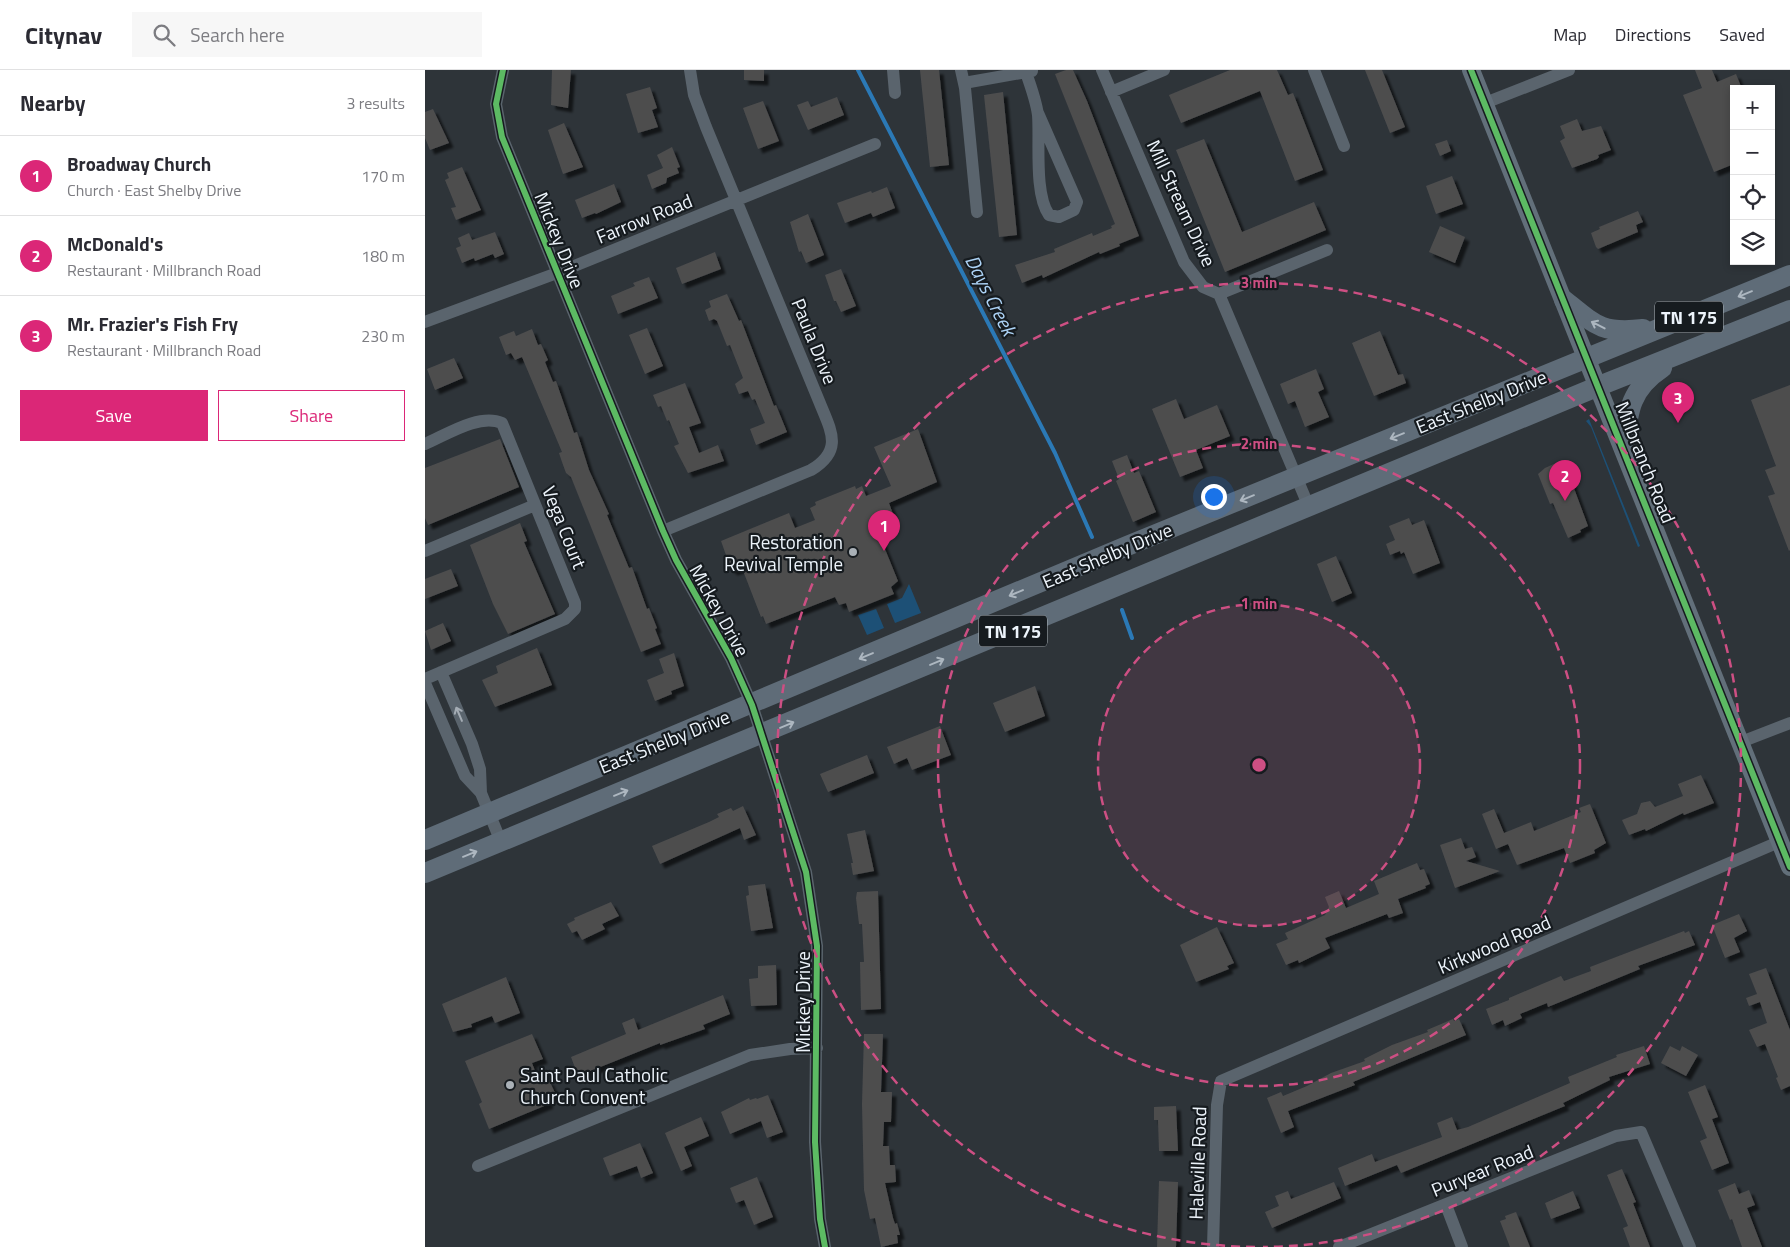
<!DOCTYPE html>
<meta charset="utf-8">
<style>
body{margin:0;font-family:"Titillium Web",sans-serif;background:#f7f7f7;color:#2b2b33}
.controls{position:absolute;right:15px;top:15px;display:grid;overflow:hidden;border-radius:0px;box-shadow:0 2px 8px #0003}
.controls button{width:45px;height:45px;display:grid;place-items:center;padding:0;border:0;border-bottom:1px solid #e1e1e2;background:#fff;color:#2b2b33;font:25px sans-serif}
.you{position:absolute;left:788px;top:426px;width:18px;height:18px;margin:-12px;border:4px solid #fff;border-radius:50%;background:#1a73e8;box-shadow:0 0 0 8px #1a73e833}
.badge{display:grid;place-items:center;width:32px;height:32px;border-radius:50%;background:#db2777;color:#fff;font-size:16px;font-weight:700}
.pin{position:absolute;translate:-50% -41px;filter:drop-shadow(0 1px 2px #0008)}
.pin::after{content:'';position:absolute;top:26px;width:18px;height:15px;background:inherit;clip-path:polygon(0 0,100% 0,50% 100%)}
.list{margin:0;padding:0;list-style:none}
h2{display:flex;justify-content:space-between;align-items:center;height:65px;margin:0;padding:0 20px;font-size:21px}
h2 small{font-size:16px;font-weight:400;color:#7c7c81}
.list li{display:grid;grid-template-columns:32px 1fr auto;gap:15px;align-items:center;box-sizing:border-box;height:80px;padding:0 20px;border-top:1px solid #e1e1e2}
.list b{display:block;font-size:19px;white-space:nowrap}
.list p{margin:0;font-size:16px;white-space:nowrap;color:#7c7c81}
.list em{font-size:16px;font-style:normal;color:#7c7c81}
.actions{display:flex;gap:10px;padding:15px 20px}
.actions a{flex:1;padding:11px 0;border:1px solid #db2777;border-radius:0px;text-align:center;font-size:18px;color:#db2777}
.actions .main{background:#db2777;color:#fff}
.icon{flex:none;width:28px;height:28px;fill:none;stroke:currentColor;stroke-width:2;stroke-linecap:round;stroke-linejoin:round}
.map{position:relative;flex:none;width:1365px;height:1177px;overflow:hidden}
header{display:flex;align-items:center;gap:30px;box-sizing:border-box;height:70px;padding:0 25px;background:#fff;border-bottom:1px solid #e1e1e2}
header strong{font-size:24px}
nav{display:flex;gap:28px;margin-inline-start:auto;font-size:18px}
.search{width:350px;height:45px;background:#f7f7f7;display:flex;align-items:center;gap:12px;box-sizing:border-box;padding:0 18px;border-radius:0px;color:#7c7c81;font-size:19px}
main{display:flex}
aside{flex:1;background:#fff}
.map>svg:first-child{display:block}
.green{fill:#1d5076}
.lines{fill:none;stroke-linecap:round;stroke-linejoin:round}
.stream{stroke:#2b79b6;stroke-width:4}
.building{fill:#4d4d4e;filter:url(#shadow)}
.street{stroke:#5a646d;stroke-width:12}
.secondary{stroke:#626f7a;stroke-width:18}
.primary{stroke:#5f6c78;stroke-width:20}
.cycleway-casing{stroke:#161b1f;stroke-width:9}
.cycleway{stroke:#5cba63;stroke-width:6}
.oneway{stroke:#adb7c0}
.oneway2{stroke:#a4acb4}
.ring{fill:none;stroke:#cd4f83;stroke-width:2.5;stroke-dasharray:9 6}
.poi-dot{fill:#aab1b7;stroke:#161b1f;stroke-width:2}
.labels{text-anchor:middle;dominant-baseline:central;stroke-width:4.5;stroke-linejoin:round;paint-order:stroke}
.shield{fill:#161b1f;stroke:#acb3b9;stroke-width:1}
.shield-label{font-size:18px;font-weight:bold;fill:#edf4fb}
.street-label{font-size:19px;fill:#edf4fb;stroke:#161b1f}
.poi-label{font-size:19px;fill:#edf4fb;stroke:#161b1f;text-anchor:end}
.water-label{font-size:20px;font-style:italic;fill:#add3f6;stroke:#161b1f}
.centre{fill:#cd4f83;stroke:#161b1f;stroke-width:2.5}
.ring-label{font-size:15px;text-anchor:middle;font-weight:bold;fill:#cd4f83;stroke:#161b1f;stroke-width:4.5;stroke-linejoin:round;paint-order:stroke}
</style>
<header>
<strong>Citynav</strong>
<div class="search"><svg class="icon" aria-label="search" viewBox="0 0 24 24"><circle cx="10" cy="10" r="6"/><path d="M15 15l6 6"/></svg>Search here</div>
<nav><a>Map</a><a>Directions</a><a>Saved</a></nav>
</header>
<main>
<aside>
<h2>Nearby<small>3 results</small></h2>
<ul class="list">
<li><span class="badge">1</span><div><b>Broadway Church</b><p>Church · East Shelby Drive</p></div><em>170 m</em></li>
<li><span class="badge">2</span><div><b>McDonald's</b><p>Restaurant · Millbranch Road</p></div><em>180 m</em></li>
<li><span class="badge">3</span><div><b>Mr. Frazier's Fish Fry</b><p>Restaurant · Millbranch Road</p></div><em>230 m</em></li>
</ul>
<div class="actions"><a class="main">Save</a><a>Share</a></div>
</aside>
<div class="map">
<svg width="1365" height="1177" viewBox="0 0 1365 1177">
<defs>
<filter id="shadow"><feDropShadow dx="4.5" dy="4.5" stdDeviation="1" flood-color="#0009"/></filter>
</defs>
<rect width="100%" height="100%" fill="#2e3439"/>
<path class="green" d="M1164,349L1215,476L1213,477L1166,357L1161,351Z
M484,514L496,543L470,553L462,534L477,528Z
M451,539L459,558L442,565L433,545Z"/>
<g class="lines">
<path class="stream" d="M433,0L630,383L667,467
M697,540L707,568"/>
</g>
<path class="building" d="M127,0H146L143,38L126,35Z
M319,0H339V11L319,10Z
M495,0H514L524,95L505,97Z
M641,0H648L662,31L714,166L694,174L695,176L675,184L674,182L618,208L617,205L597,213L590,195L630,182L629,179L667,163L668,166L687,158L686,156L690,154L630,4Z
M805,0H852L863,25L868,23L898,100L870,111L835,21L756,53L744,25Z
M940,0H957L980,57L965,63Z
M1270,0H1287L1292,12L1311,4L1317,19H1309V94L1289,102L1258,25L1277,18Z
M225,17L232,38L227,40L233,57L213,63L201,24Z
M578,22L592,165L574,167L559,25Z
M412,27L419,45L383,60L372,35L383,31L386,37Z
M338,31L354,71L333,79L318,38Z
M8,39L24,73L5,80L0,68V42Z
M1152,49L1157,61L1176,56L1186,80L1173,85L1174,87L1172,89L1147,98L1135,71L1140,68L1135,56Z
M139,53L158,97L138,104L123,60Z
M779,69L817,162L889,132L901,160L800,202L751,80Z
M1022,70L1026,81L1015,86L1010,74Z
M247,77L255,97L252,98L254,103L242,108L241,113L227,119L222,105L238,98L232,85Z
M37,97L56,140L31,150L26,138L31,137L20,110L24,108L22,103Z
M1027,106L1038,134L1011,144L1001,116Z
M189,114L196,132L171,144L170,143L157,148L150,130Z
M462,117L470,138L448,147L446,143L420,153L412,133L446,121L447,123Z
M1213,141L1218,152L1211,155L1213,162L1173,179L1171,177L1166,163L1175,159L1174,157Z
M383,144L399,185L381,193L376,181L374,182L365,152Z
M1015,156L1040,167L1030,193L1004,182Z
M70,162L79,184L70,188L68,184L50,191L49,188L37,193L31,178L36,176L33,168L44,163L47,170Z
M290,182L296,199L257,214L251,198Z
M416,199L431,236L416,242L411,231H409L400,205Z
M224,207L233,228L193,244L186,226L210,216L208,213Z
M302,224L314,251L316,250L349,336L351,335L362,362L331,375L325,359L340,353L330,329L327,330L323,321L314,324L310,314L318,308L305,275L302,276L292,251L289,249L284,251L280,240L286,237L284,231Z
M222,258L238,296L220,304L204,265Z
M107,259L113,275L116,274L123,290L120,292L128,312L131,311L149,363L152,362L164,400L184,444L182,445L204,498L207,497L222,539L224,538L232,558L230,559L236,574L216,582L146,407L141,403L137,392L134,383L137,382L102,299L97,287L90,290L86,283L81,285L74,267L89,261L91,266Z
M955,261L973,305L978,304L981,313L949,326L927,273Z
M29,288L38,308L10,320L2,299Z
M891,299L899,319L893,322L904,347L880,357L870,331L863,334L855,314Z
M260,313L276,353L264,357L274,383L293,375L299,391L263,403L249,376L254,374L244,350L242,351L236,336L233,337L228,325Z
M1365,315V480L1364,481L1343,426L1350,424L1340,400L1351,396L1326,330Z
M751,329L759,349L792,335L805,366L771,380L778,398L755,407L727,339Z
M493,359L512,412L464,433L468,444L449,452L473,511L466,517L469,524L424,542L421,533L414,535L410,527L341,554L338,546L336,547L317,498L308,501L306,499L296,471L364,443L370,458L390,450L385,438L391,435L390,432L430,416L431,419L437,416L441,426L466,416L449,377Z
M75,369L94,417L3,455L0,448V398Z
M702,385L709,403L714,401L731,442L708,452L691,411L694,409L687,391Z
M1131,393L1135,395L1140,394L1163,456L1155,460L1156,462L1143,468L1128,433L1125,434L1113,404L1120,398Z
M984,448L987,455L999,450L1015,493L988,504L979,482L976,484L975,481L965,485L961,474L970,470L964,456Z
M95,453L102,471L99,472L130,544L83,564L68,534L45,475Z
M911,486L927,523L907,532L892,494Z
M26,499L33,516L0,529V509Z
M18,553L26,571L6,580L0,561Z
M112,578L127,615L70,637L57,610L73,603L71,596Z
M249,583L259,616L246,621L247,624L230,631L222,610L239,603L234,589Z
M610,616L620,646L580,662L568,633Z
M515,656L526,685L487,700L482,688L469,694L462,677Z
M442,685L449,703L403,722L395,704Z
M1276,705L1289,733L1259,745L1258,743L1221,761L1220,759L1204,765L1197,750L1212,744L1216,733L1225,731L1230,737L1258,726L1253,714Z
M1165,734L1181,773L1169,780L1170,783L1145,793L1139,778L1092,795L1083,774L1071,779L1057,744L1069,739L1079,763L1106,752L1109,761L1156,742L1154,738Z
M318,736L331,765L319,770L315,758L235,794L227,776L284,752L294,747L292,744L306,738L308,741Z
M440,760L449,801L428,805L426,793H428L422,764Z
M1036,768L1040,779L1047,777L1051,787L1041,791L1075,801L1030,818L1015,775Z
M992,793L995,800L999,799L1005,814L1000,816L1001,818L973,829L978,843L964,848L962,844L900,868L905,878L874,893L873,890L861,895L851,874L863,869L860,863L900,845L904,837L900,827L914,821L921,838L954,824L949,811Z
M340,814L348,858L326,861L321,826L324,825L323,816Z
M453,821L456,939L436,940L435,892H439L437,854H434L431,828L432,822Z
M186,832L194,846L177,854L180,859L157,870L152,861L147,863L142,854L150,850L149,848Z
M1314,844L1322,861L1309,868L1315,882L1300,888L1287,855Z
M792,857L809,893L802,896L804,899L771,912L755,875Z
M1259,861L1260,863L1264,861L1270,875L1213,896L1215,899L1123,937L1122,933L1095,944L1097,948L1080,956L1078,950L1067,955L1061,939L1084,930V928L1136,906L1139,911L1166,901L1165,897Z
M351,895L352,935L326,936L324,909L333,908V896Z
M1341,898L1365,960V1016L1356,1020L1351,1008L1353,1007L1340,974L1332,977L1324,960L1342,953L1335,932L1324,936L1321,928L1332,924L1324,904Z
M81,907L95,943L70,953L67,946L46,954L47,957L28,962L17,934Z
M298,925L305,944L278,955L280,959L235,975V973L153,1006L146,987L201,964L197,953L209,948L213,960Z
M1028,949L1029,951L1034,949L1041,965L928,1012L930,1015L863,1041L869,1057L856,1063L842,1028L856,1022L858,1026L882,1016L906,1003L940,991L939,989L967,975L1003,962L1002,960Z
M107,964L118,989L107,993L115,1014L124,1010L131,1025L122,1029L124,1034L64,1059L54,1034L57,1032L40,991Z
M439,964H458L456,1022H467L466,1052H459L458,1076H464L465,1095H470L471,1112L460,1113L468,1148L470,1154L472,1153L475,1165H472L473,1173L456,1177L450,1148L445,1149L439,1120L437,1034Z
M1219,976L1225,994L1184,1007L1185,1010L1138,1033L1140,1036L976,1103L972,1095L920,1116L913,1098L947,1084L950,1092L1017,1067L1012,1053L1027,1047L1032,1060L1043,1057L1145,1013L1143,1007L1192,987L1191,985Z
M1245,976L1255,981L1257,976L1273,985L1261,1006L1236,993Z
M1280,1015L1293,1047L1287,1049L1304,1093L1287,1100L1275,1071L1282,1068L1263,1022Z
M343,1025L358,1062L342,1068L336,1051L305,1064L296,1042L324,1028L325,1030L331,1028L332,1029Z
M751,1036L753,1081H734L733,1050H729V1037Z
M276,1047L284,1066L259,1077L267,1096L256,1101L240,1063Z
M215,1073L228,1103L216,1108L212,1096L185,1106L178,1088Z
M1197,1099L1211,1132L1208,1133L1225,1177H1205L1198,1158L1203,1156L1182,1105Z
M332,1107L348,1147L329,1155L319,1130L311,1133L305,1118Z
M734,1111L753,1112L751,1177H732Z
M909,1112L916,1128L847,1158L840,1142L854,1136L850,1126L863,1121L866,1129Z
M1310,1113L1314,1124L1324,1120L1330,1135L1322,1138L1337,1177H1317L1307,1149L1305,1150L1293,1120Z
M1148,1121L1155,1138L1126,1149L1120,1133Z
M1091,1142L1105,1177H1085L1075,1151L1081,1149L1080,1146Z"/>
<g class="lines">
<path class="street" d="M78,0L71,34L77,67L238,461L251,490L306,588L327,635L381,802L392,876L390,1072L395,1149L400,1177
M468,0L470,23
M536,0L540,18L552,142
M600,0C605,14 611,30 613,45C615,71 609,124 624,145L634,147L649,140L652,132L613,43
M677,0L759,192L778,217L794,224L884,437
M889,0L919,76
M539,13L607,1
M686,22L739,0
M1060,33L1144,0
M794,224L902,180
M0,252L132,203L450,74
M0,374C21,365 54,343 77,353L150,533V539L140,549L0,609
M238,461L386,400C419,380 406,361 394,331L281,57L269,25L265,0
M0,481L110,435
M16,602L47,674L55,699L56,723L76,772
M0,613L40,706L56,723
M1316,672L1365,653
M53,1096L325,985L365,979L392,978
M1021,1135L1037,1177
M788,1177L792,1035L796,1011L1356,771
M914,1177L1191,1066L1216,1062L1265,1177"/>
<path class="secondary" d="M1046,0L1365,797"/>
<path class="primary" d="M1139,230C1170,255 1177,264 1218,259
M1199,378C1203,342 1204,320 1237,298
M0,770L702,476L1365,205
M0,803L1174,316L1365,240"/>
<g class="cycleway-casing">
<path id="cycleway" d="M78,0L71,34L77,67L238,461L251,490L306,588L327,635L381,802L392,876L390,1072L395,1149L400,1177
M1046,0L1365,797"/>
</g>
<use href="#cycleway" class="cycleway"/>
</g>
<defs><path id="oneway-shaft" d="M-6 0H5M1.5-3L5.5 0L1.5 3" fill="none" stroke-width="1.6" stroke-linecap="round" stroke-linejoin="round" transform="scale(1.25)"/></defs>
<g class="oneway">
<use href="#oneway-shaft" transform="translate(1320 224) rotate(158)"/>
<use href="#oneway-shaft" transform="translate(1173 255) rotate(-153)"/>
<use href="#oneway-shaft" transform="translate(972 366) rotate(158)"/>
<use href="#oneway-shaft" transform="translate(822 428) rotate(158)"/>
<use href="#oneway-shaft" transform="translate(591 523) rotate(157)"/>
<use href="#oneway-shaft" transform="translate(441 586) rotate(157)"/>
<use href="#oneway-shaft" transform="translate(512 592) rotate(-23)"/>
<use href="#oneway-shaft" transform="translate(362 655) rotate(-23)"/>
<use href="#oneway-shaft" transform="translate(196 723) rotate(-22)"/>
<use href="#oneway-shaft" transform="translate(45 784) rotate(-22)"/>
</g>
<use class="oneway2" href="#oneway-shaft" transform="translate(34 644) rotate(-113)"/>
<circle cx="834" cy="695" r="161" fill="#cd4f83" fill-opacity=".12"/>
<g class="ring">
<circle cx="834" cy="695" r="161"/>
<circle cx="834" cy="695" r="321"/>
<path d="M830 1177A482 482 0 1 1 838 1177"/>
</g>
<g class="poi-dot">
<circle cx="428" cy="482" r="5"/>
<circle cx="85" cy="1015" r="5"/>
</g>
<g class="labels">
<g class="shield">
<rect x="1230" y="231.5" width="68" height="31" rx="4"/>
<rect x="554" y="545.5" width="68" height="31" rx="4"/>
</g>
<g class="shield-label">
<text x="1264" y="247">TN 175</text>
<text x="588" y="561">TN 175</text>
</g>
<g class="street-label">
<text transform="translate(757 133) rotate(65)">Mill Stream Drive</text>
<text transform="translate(219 148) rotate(-22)">Farrow Road</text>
<text transform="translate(135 170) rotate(68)">Mickey Drive</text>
<text transform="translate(390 271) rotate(68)">Paula Drive</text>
<text transform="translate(1056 331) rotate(-22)">East Shelby Drive</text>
<text transform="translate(1221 392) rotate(68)">Millbranch Road</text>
<text transform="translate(140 457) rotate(68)">Vega Court</text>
<text transform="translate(682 485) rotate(-23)">East Shelby Drive</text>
<text transform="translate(295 540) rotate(61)">Mickey Drive</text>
<text transform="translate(239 671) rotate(-22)">East Shelby Drive</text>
<text transform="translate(1069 874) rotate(-23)">Kirkwood Road</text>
<text transform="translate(377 932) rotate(-90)">Mickey Drive</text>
<text transform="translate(772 1093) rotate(-88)">Haleville Road</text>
<text transform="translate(1057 1100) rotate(-22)">Puryear Road</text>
</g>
<g class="poi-label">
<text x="418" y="471">Restoration<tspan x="418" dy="22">Revival Temple</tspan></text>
<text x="95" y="1004" text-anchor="start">Saint Paul Catholic<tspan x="95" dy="22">Church Convent</tspan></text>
</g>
<g class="water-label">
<text transform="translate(566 225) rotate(63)">Days Creek</text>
</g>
</g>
<circle cx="834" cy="695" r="8" class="centre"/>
<g class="ring-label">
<text x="834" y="218">3 min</text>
<text x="834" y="379">2 min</text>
<text x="834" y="539">1 min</text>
</g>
</svg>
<div class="controls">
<button>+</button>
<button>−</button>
<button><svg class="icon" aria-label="locate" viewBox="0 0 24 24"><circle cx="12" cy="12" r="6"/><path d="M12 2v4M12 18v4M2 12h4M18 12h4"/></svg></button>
<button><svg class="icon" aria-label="layers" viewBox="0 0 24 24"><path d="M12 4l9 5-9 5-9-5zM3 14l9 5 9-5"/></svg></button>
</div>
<div class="you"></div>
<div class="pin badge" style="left:459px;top:481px">1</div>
<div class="pin badge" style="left:1140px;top:431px">2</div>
<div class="pin badge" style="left:1253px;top:353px">3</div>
</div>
</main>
